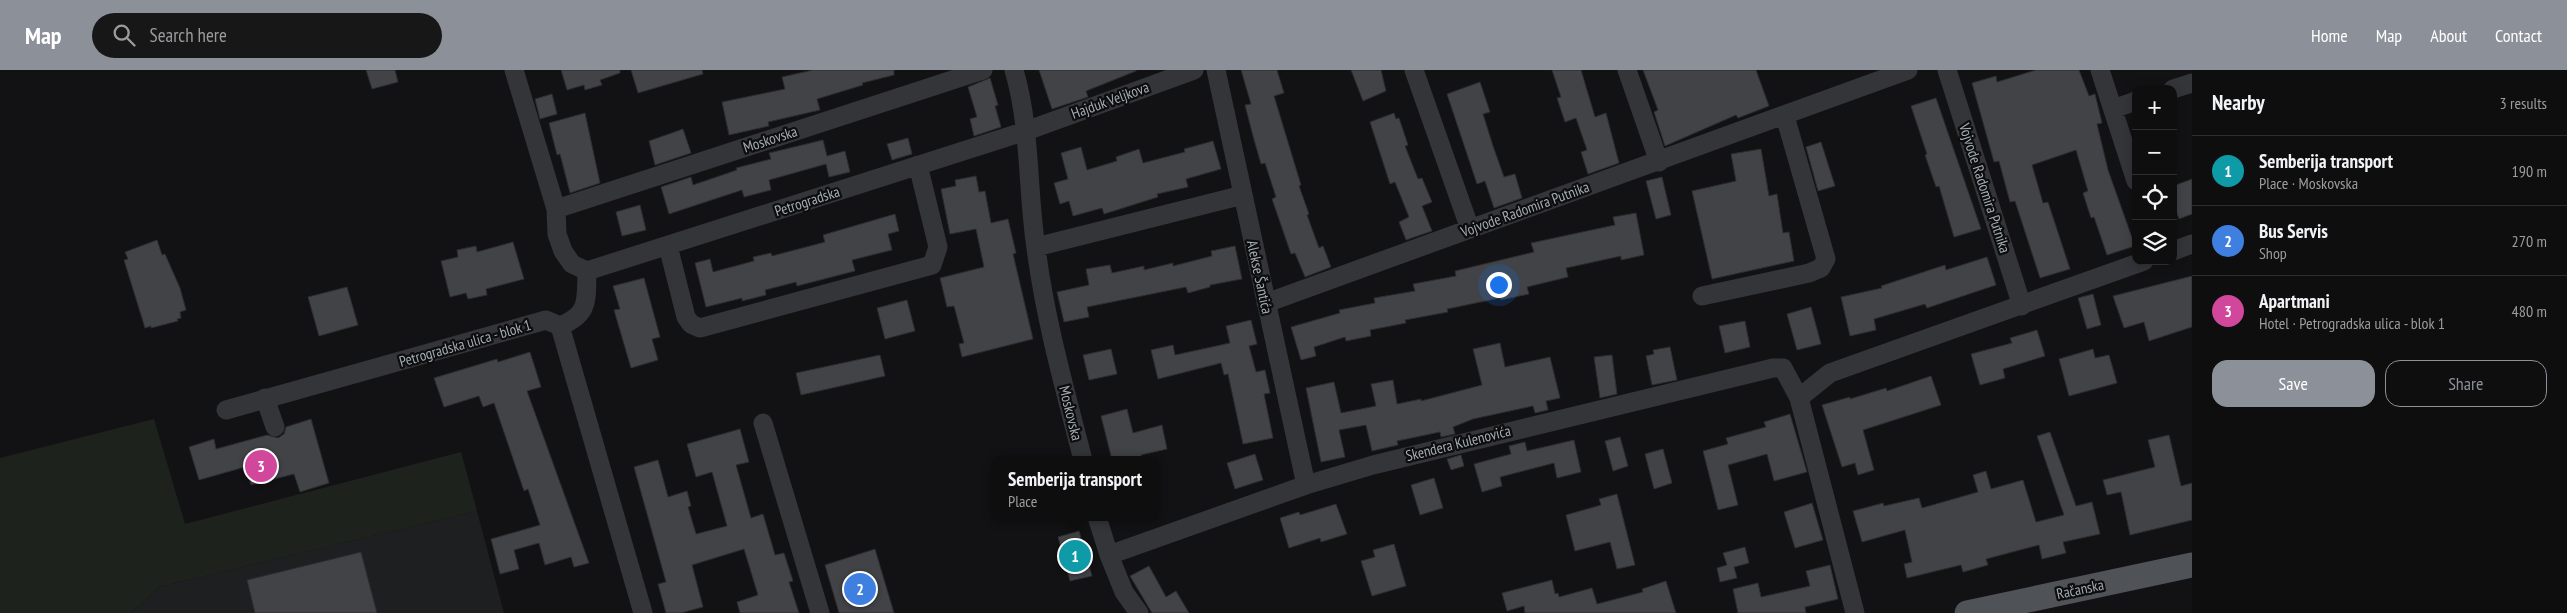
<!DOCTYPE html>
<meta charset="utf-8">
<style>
body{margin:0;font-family:"PT Sans Narrow",sans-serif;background:#171718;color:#f1f3f6}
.controls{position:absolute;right:15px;top:15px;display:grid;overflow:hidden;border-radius:10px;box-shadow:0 2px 12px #0003}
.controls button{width:45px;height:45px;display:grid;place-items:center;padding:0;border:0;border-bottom:1px solid #2e2e2f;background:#0e0e0f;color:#f1f3f6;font:25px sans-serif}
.you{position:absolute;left:1498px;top:214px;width:18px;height:18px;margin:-12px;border:4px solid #fff;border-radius:50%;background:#1a73e8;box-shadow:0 0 0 8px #1a73e833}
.badge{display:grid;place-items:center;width:32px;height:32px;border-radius:50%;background:#8c9099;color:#fff;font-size:16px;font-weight:700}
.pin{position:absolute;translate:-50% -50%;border:2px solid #fff;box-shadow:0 1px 5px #0006}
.popup{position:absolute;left:991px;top:386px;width:168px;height:65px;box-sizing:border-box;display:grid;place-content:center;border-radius:10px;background:#0e0e0f;filter:drop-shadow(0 1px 4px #0005);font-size:16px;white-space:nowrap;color:#9b9c9e}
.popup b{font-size:19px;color:#f1f3f6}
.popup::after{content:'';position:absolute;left:50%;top:100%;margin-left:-10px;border:10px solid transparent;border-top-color:#0e0e0f}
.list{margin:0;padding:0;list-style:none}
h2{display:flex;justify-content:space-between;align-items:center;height:65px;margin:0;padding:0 20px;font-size:21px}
h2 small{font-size:16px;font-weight:400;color:#9b9c9e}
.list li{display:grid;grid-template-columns:32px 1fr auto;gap:15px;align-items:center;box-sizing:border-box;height:70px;padding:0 20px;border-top:1px solid #2e2e2f}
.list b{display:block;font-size:19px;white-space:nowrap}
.list p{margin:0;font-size:16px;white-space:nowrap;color:#9b9c9e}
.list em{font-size:16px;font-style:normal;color:#9b9c9e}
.actions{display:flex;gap:10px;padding:15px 20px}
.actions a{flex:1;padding:11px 0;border:1px solid #8c9099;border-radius:15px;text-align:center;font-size:18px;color:#8c9099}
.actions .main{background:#8c9099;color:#fff}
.icon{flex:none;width:28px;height:28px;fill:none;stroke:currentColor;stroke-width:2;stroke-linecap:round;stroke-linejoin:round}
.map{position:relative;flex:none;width:2192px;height:543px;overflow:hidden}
header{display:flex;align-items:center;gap:30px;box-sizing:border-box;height:70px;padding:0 25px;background:#8c9099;color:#fff}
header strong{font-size:24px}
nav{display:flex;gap:28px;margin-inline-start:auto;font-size:18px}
.search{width:350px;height:45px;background:#171718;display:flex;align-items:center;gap:12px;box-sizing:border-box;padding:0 18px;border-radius:28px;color:#9b9c9e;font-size:19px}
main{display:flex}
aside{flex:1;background:#0e0e0f}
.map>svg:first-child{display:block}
.built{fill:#1e1f20}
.green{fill:#1d231c}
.building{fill:#414347;stroke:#2c2d2f}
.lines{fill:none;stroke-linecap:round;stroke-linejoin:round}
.minor{stroke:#333538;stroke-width:19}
.major{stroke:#4f5357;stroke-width:25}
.labels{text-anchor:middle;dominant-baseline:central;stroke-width:4.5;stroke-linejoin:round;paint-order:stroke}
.street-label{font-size:15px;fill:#a4acb4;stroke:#0d0d0e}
</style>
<header>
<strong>Map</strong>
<div class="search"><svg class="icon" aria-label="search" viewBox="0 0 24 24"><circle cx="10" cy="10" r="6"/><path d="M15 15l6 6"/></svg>Search here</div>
<nav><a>Home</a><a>Map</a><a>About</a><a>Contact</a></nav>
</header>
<main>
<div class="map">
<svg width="2192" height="543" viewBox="0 0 2192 543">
<rect width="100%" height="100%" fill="#121214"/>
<path class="built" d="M477,441L504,543H131L159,517Z"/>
<path class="green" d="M154,349L185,454L461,382L477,441L159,517L131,543H0V388Z"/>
<path class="building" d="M366,0H395L398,12L372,19Z
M561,0H620V3L600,10L602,15L585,20L584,15L567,20Z
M631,0H702L703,4L638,23Z
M813,0H894V5L862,13L863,15L817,29L820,40L768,52L769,56L729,65L722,32L785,19L782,7Z
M1039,0H1136V1L1086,21L1088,27L1052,39Z
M1241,0H1277L1284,23L1274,26L1301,115L1299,116L1309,144L1307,145L1319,178L1323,176L1331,197L1305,207L1295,183L1291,184L1272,129L1276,127L1265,93L1261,94L1253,66L1245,35L1251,34Z
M1351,0H1381L1386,21L1363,31Z
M1552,0H1581L1595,47L1606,43L1619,93L1588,104L1581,82L1587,80L1576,48L1565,52L1557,28L1561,27Z
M1643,0H1756L1769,36L1738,48L1736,45L1665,76L1654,42L1658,40Z
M2036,0H2079L2089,26L2095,24L2102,53L2097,54L2108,100L2135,176L2107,185L2094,147L2091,148L2083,123L2088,121L2076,80L2032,95L2043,133L2048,132L2070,199L2040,208L2015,131L2010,132L1999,91L1994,92L1972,13L1996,6L1997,12Z
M990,8L998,35L995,36L1001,57L974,66L970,49L977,47L968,17Z
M1480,12L1490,42L1483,44L1493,76L1504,107L1515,104L1522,128L1494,138L1485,111L1477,114L1447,24Z
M552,24L557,44L540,49L535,29Z
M1936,28L1981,159L1954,167L1939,116L1936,117L1925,85L1927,84L1911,36Z
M585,43L600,113L570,123L560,84L557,85L549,53Z
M1394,43L1396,49L1399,48L1408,75L1405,76L1418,109L1422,108L1432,132L1422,136L1432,161L1406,170L1399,152L1409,147L1395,112L1390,114L1370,52Z
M683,59L691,83L655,95L649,71Z
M908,68L912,84L892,90L887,74Z
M823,70L827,86L845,81L850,102L829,107L826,94L769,110L771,120L744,127L742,120L669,144L661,117L691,107L693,115L737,100L736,98L771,89L769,83Z
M1213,71L1221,99L1186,109L1188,117L1157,124L1158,127L1104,144L1102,138L1073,146L1069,131L1060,134L1054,113L1068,109L1061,83L1081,77L1087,100L1117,91L1116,87L1139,79L1143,93L1185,82L1184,79Z
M1821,72L1835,116L1818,121L1806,77Z
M1761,79L1769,126L1777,124L1783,163L1789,162L1794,191L1712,209L1692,121L1736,111L1731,84Z
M976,106L979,122L985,121L991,153L1008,149L1016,183L1013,184L1033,269L962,287L959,274L964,273L954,236L947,237L940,208L984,197L976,159L950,164L941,119L956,116L955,110Z
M1662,107L1671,145L1656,149L1646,111Z
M2192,109V144L2179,149L2173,133V116Z
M640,135L646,160L622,166L616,142Z
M1636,143L1644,185L1621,190V186L1566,198L1568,207L1527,217L1529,224L1501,230L1500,228L1447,239L1448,242L1405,250L1406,253L1370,260L1371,266L1346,271L1345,267L1314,277L1316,286L1301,290L1291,257L1340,243L1339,240L1375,233L1374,228L1415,221L1413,214L1456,206L1455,201L1534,182L1531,173L1615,155L1613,147Z
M895,144L899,161L888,164L892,180L852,190L855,201L797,216L796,212L765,220L766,225L742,231V228L706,237L695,193L710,189L713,202L754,191L753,187L771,183L772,186L825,172L823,165Z
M157,170L162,185L165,184L180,218L186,240L180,242L181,248L177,249L178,251L151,258V256L145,258L124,190L128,189L125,182Z
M513,172L524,209L486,219L487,225L468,229L466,223L450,227L441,191L458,187L457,180L476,176L477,182Z
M1235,176L1242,209L1210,215V217L1188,223L1186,217L1087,237L1089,247L1064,252L1057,222L1089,215L1086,199L1110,195L1112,203L1144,196V200L1173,193V196L1212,186L1211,181Z
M1987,187L1996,215L1927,238L1925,234L1874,249L1876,260L1850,266L1841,227L1882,218L1881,216L1945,195L1946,200Z
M2192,206V257L2149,271L2144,252L2124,258L2113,226Z
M644,208L660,267L652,269L658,290L631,298L614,240L620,239L613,216Z
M347,217L358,255L319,266L308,227Z
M2093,224L2101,255L2087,259L2078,228Z
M907,230L915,261L885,269L877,238Z
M1811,237L1821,274L1797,280L1787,244Z
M1251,250L1257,274L1249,276L1256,302L1265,300L1270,323L1264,324L1273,368L1243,374L1228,304L1224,305L1221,293L1158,309L1151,280L1173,275L1175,285L1230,273L1226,256Z
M1745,251L1750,277L1725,283L1719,256Z
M2037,260L2045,286L2003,299L2005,308L1980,315L1971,284L2012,273L2010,268Z
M1500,273L1505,297L1550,287L1560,328L1546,331L1548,340L1535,343L1533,336L1473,349L1453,357L1455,364L1441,367L1440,362L1397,371L1398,375L1372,381L1366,355L1339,360L1345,387L1321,392L1306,318L1334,312L1341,343L1376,336L1371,314L1393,310L1397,334L1421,329V331L1482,315L1473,279Z
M1670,277L1677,310L1652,315L1646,286L1654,284L1653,280Z
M1111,279L1117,304L1089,310L1083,285Z
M2093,279L2095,288L2109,285L2117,313L2069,326L2059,289Z
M530,282L541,317L527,321L589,493L574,497L571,487L545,495L539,473L514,480L519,499L500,504L491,469L540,455L528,419L524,421L494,333L483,337L479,326L444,337L434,308L497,289L498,292Z
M880,285L885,306L801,325L796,303Z
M1612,285L1617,324L1600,328L1594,287Z
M1931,306L1941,335L1863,360L1874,400L1858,405L1855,393L1842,397L1822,335L1850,327V329L1886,318L1887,321Z
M1127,339L1133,363L1162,355L1167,379L1141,385L1142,390H1112L1101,346Z
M1790,344L1807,402L1774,411L1767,384L1728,395L1738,435L1718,440L1703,381L1728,374L1726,368L1766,357L1764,352Z
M311,349L329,413L300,422L294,404L251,415L245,397L199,410L189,377L214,369L216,379L267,365L278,368L284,364L286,357Z
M740,359L749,392L736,395L751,448L763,444L775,485L784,483L793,511L789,512L799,543H740L737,532L758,525L744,479L692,495L703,537L681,543H666L658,514L666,512L634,397L658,390L668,427L687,421L691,436L688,437L696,464L727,456L712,402L696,407L687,374Z
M2050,362L2076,436L2092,432L2100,464L2063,472L2066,483L2042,489L2039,475L1986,489L1988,495L1963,502L1961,495L1907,508L1904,494L1912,492L1905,460L1862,472L1853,441L1883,433L1884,436L1919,428L1922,438L1978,422L1973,405L1986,401L1991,419L2023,410L2036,452L2064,445L2037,366Z
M2169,365L2181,416L2192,413V450L2130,465L2121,422L2107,425L2103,410L2155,397L2148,370Z
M1620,367L1628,396L1613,401L1605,371Z
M1574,370L1581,402L1557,408L1554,393L1500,407L1502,416L1482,422L1474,394L1511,384L1509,376L1525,372L1527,381Z
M1663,379L1672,413L1654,419L1645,384Z
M1255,384L1263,410L1235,419L1227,393Z
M1461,385L1464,396L1451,400L1447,389Z
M1434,408L1443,438L1420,445L1411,415Z
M1617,424L1635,495L1617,499L1610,472L1575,481L1566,445L1601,435L1599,429Z
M1812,433L1823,470L1795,478L1784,442Z
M1336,434L1347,464L1321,472L1320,468L1289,478L1280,448L1299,442L1300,445Z
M1079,461L1092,506L1070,511L1058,467Z
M1394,474L1406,516L1372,526L1361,491L1375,487L1373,480Z
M1745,477L1749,493L1734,497L1737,508L1720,512L1717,498L1727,495L1723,483Z
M875,479L894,543H839L825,495Z
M361,482L377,543H255L247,510Z
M1830,495L1838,529L1805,537L1806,543H1738L1733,519L1758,513L1761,527L1810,516L1806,501Z
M1149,496L1166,527L1176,521L1189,543H1152L1130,506Z
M1552,510L1555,524L1558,523L1559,527L1592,518L1597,534L1643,522L1642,519L1666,511L1676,543H1525L1524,536L1507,541L1502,523Z"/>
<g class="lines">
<path class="minor" d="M514,0L556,139L557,164L563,181L572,194L587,201L1026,61L1194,0
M1014,0C1031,58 1027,118 1036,178C1045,249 1065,320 1083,390
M1216,0L1306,415
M1414,0L1470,159
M1627,0L1659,92
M1947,0L2022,236
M2100,0L2136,111
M2173,19L2192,13
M2113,39L2136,31
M556,139L983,0
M668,176L686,247L691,254L700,258L932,195L938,177L918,95
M1036,177L1243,125
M2173,181L2192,174
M1702,226L1809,203L1821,198L1826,189L1785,46
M1266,233L1908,0
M560,256L643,543
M560,256C590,244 586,230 587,201
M265,328L275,357
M226,340L546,250L560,256
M763,353L820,543
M1097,447L1109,485L1124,522L1139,543
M1109,485L1306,415L1373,395L1773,298H1783L1799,328
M1855,543L1799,328L1830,303L2144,191"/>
<path class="major" d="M1967,543L2192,495"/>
</g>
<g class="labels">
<g class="street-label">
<text transform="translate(1110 30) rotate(-20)">Hajduk Veljkova</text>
<text transform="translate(770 69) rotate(-18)">Moskovska</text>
<text transform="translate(1985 118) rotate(72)">Vojvode Radomira Putnika</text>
<text transform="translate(807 131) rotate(-18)">Petrogradska</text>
<text transform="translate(1525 139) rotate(-20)">Vojvode Radomira Putnika</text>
<text transform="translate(1260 207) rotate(78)">Alekse Šantića</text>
<text transform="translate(465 273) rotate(-16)">Petrogradska ulica - blok 1</text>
<text transform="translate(1071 343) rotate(76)">Moskovska</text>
<text transform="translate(1458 373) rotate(-14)">Skendera Kulenovića</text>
<text transform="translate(2080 519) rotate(-12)">Račanska</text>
</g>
</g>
</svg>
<div class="controls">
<button>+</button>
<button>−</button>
<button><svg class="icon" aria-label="locate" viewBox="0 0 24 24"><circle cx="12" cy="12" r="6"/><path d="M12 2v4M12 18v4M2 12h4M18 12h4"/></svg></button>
<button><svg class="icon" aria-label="layers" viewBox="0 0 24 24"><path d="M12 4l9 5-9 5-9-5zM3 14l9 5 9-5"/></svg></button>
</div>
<div class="you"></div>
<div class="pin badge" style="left:1075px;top:486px;background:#0f9aa8">1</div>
<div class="popup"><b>Semberija transport</b>Place</div>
<div class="pin badge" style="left:860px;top:519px;background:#3f7fe0">2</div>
<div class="pin badge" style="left:261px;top:396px;background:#d1479c">3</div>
</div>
<aside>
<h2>Nearby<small>3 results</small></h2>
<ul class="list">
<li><span class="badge" style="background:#0f9aa8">1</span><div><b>Semberija transport</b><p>Place · Moskovska</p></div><em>190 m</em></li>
<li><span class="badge" style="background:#3f7fe0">2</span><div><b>Bus Servis</b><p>Shop</p></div><em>270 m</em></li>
<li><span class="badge" style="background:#d1479c">3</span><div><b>Apartmani</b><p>Hotel · Petrogradska ulica - blok 1</p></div><em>480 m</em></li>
</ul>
<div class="actions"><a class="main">Save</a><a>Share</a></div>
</aside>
</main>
